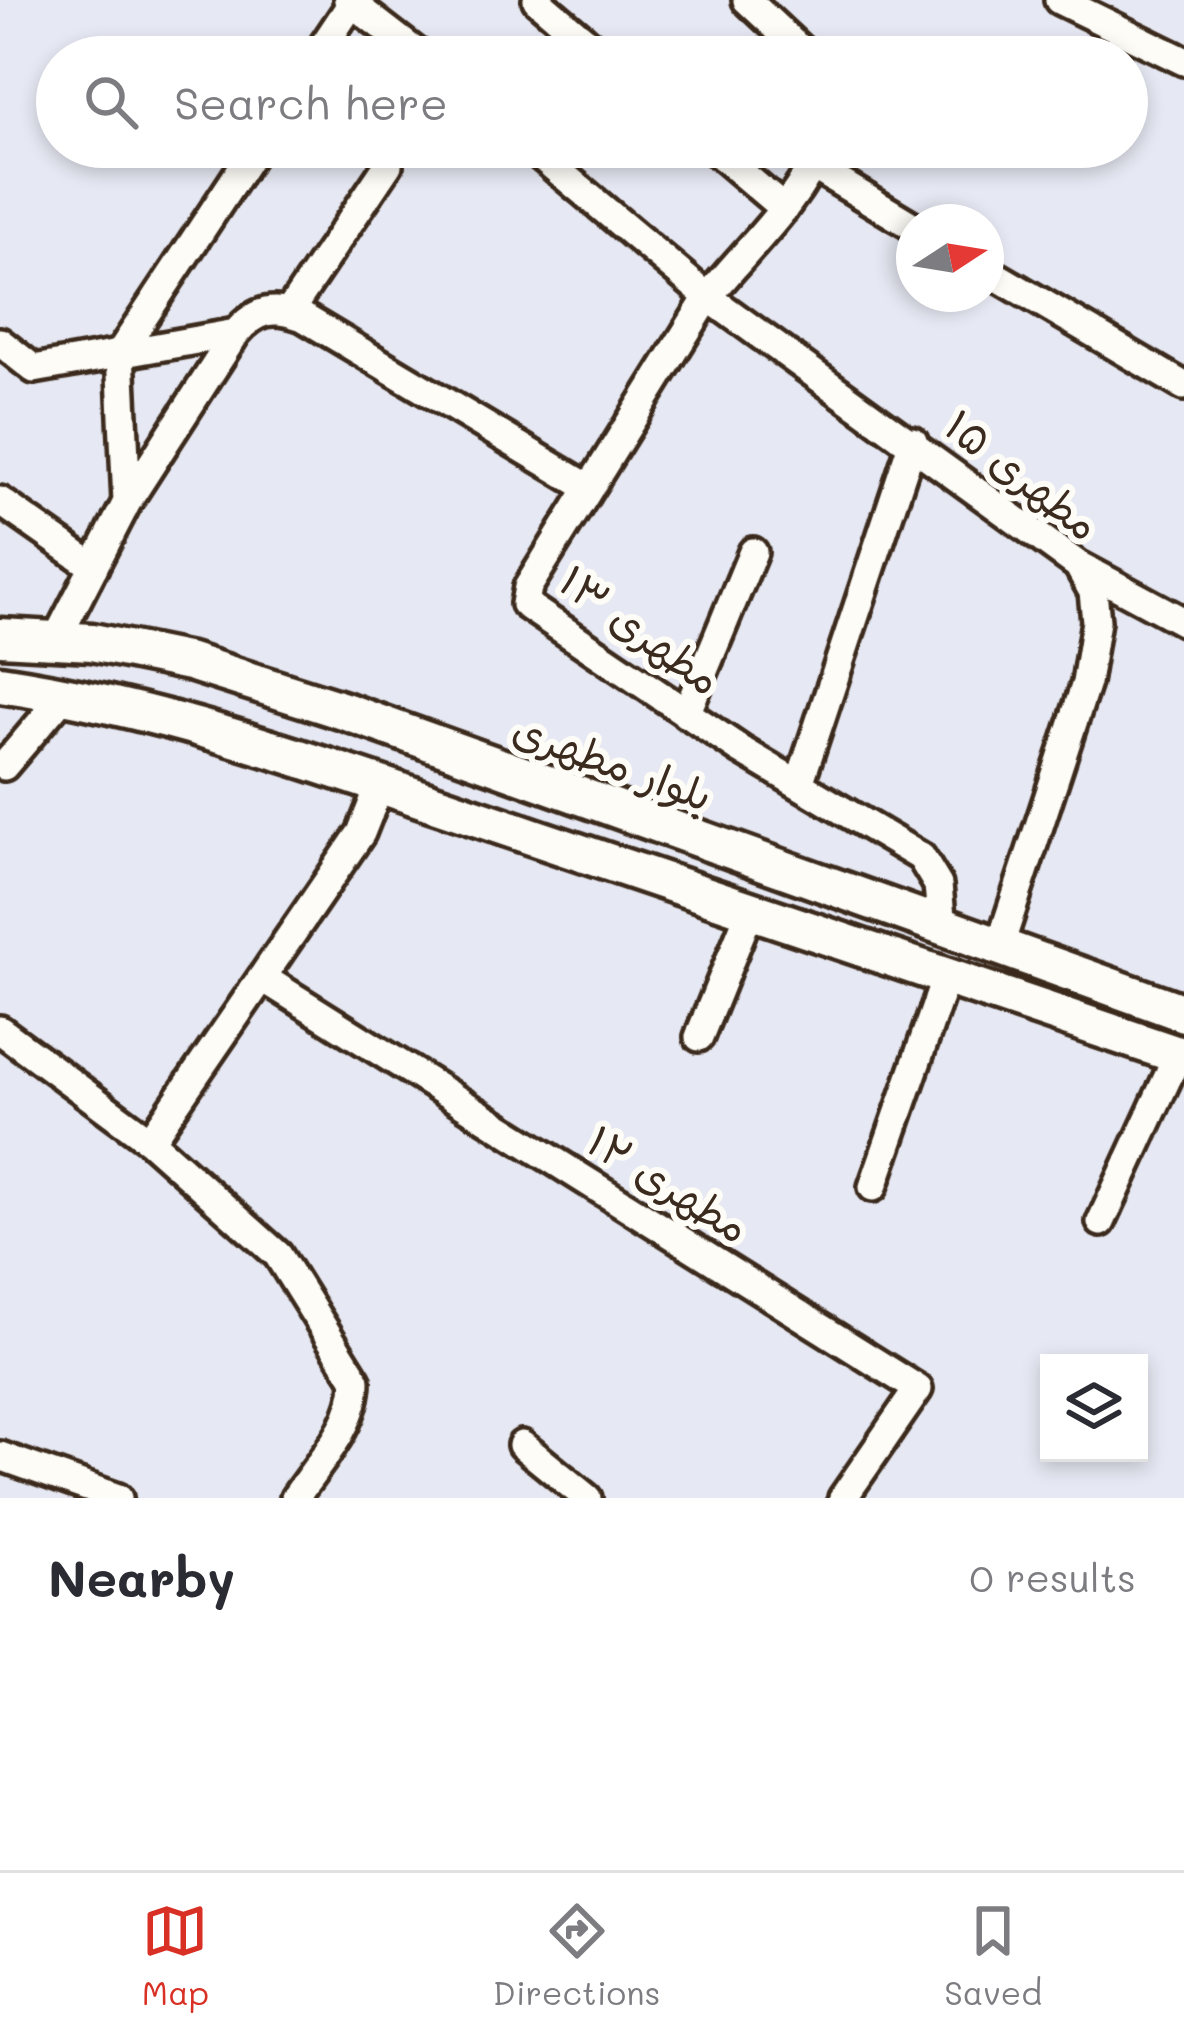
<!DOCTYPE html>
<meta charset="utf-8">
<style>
body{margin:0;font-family:Mali,"Playpen Sans Arabic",sans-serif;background:#f7f7f7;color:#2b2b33}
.controls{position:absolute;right:36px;bottom:36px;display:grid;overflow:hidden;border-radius:0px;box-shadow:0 6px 18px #0003}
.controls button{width:108px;height:108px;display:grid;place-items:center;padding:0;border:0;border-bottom:3px solid #e1e1e2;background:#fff;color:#2b2b33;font:60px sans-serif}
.compass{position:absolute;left:896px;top:204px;width:108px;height:108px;border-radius:50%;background:#fff;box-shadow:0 6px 18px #0003;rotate:78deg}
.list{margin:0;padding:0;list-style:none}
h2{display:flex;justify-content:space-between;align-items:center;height:156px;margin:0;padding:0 48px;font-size:51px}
h2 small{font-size:39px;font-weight:400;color:#7c7c81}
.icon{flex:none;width:66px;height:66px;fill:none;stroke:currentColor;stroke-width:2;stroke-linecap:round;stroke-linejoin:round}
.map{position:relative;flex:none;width:1184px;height:1498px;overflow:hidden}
.search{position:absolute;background:#fff;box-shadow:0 6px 18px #0003;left:36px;right:36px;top:36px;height:132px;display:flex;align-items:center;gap:30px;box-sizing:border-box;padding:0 42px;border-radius:66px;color:#7c7c81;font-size:45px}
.sheet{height:372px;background:#fff}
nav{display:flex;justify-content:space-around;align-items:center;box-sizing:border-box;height:168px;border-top:3px solid #e1e1e2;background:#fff;font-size:33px;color:#7c7c81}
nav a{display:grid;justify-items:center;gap:6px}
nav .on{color:#d93025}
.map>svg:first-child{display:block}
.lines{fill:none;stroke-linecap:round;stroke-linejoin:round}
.street-casing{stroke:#3b2a1e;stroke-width:36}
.secondary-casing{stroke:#3b2a1e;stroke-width:45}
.street{stroke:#fdfcf7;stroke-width:27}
.secondary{stroke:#fdfcf7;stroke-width:36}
.labels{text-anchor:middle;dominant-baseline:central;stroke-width:12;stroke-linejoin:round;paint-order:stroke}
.street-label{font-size:42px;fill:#3b2a1e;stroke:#fdfcf7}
</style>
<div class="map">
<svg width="1184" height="1498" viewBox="0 0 1184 1498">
<rect width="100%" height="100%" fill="#e6e8f3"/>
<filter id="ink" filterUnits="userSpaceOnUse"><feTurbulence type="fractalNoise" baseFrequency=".00833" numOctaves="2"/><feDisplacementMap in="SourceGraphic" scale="24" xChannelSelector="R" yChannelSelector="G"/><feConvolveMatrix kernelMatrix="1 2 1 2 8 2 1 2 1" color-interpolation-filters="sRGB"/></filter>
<g filter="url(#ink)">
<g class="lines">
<g class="street-casing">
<path id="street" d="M348,0L422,57
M537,0L604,57
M747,0L808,57
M1059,0L1184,61
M316,57L352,3
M530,147L708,297L1078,565L1093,592L1096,621L1086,683L999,948
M711,147L784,209
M821,147C797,205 747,248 708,297L528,587L525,604L741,750L921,857L938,885L942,928
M813,166L914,227
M986,270L1184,386
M289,312L388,165
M0,342L34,369L236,333
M0,501L94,567
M127,502L120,353L256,147
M1078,565L1184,622
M55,642L127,502L236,333C256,309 274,306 303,317L589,488
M686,714L753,552
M4,766L65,694
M799,784L913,441
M263,978L918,1389L843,1498
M0,1030L150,1141L278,1255L356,1380C356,1424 319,1462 295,1498
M699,1037L750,911
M150,1141L361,833L380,785
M873,1187L946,977
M1101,1222L1178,1055
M522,1445L587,1498
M0,1456L118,1498"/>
</g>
<g class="secondary-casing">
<path id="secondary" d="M0,637L92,642L190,662L347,712L1184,1013
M0,684C182,711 358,778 531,836C749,910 966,983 1184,1057"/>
</g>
<use href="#street" class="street"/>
<use href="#secondary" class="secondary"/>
</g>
</g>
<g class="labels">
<g class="street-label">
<text transform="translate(1023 474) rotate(38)">مطهری ۱۵</text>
<text transform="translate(641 629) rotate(36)">مطهری ۱۳</text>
<text transform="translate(613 761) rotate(20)">بلوار مطهری</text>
<text transform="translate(669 1183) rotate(32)">مطهری ۱۲</text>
</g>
</g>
</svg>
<div class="controls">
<button><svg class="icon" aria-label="layers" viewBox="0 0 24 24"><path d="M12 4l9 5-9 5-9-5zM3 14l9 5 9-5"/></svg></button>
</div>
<svg class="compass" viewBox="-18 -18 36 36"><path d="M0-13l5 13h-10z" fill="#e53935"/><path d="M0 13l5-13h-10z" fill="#7c7c81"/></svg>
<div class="search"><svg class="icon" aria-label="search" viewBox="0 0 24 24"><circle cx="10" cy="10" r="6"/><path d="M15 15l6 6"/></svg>Search here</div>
</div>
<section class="sheet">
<h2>Nearby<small>0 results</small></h2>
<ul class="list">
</ul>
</section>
<nav>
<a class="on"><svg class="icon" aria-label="map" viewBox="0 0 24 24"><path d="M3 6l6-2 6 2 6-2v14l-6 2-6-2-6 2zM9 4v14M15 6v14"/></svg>Map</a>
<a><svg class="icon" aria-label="directions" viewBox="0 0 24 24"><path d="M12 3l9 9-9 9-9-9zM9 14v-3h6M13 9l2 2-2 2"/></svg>Directions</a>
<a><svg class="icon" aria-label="saved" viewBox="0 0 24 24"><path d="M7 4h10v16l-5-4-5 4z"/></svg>Saved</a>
</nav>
